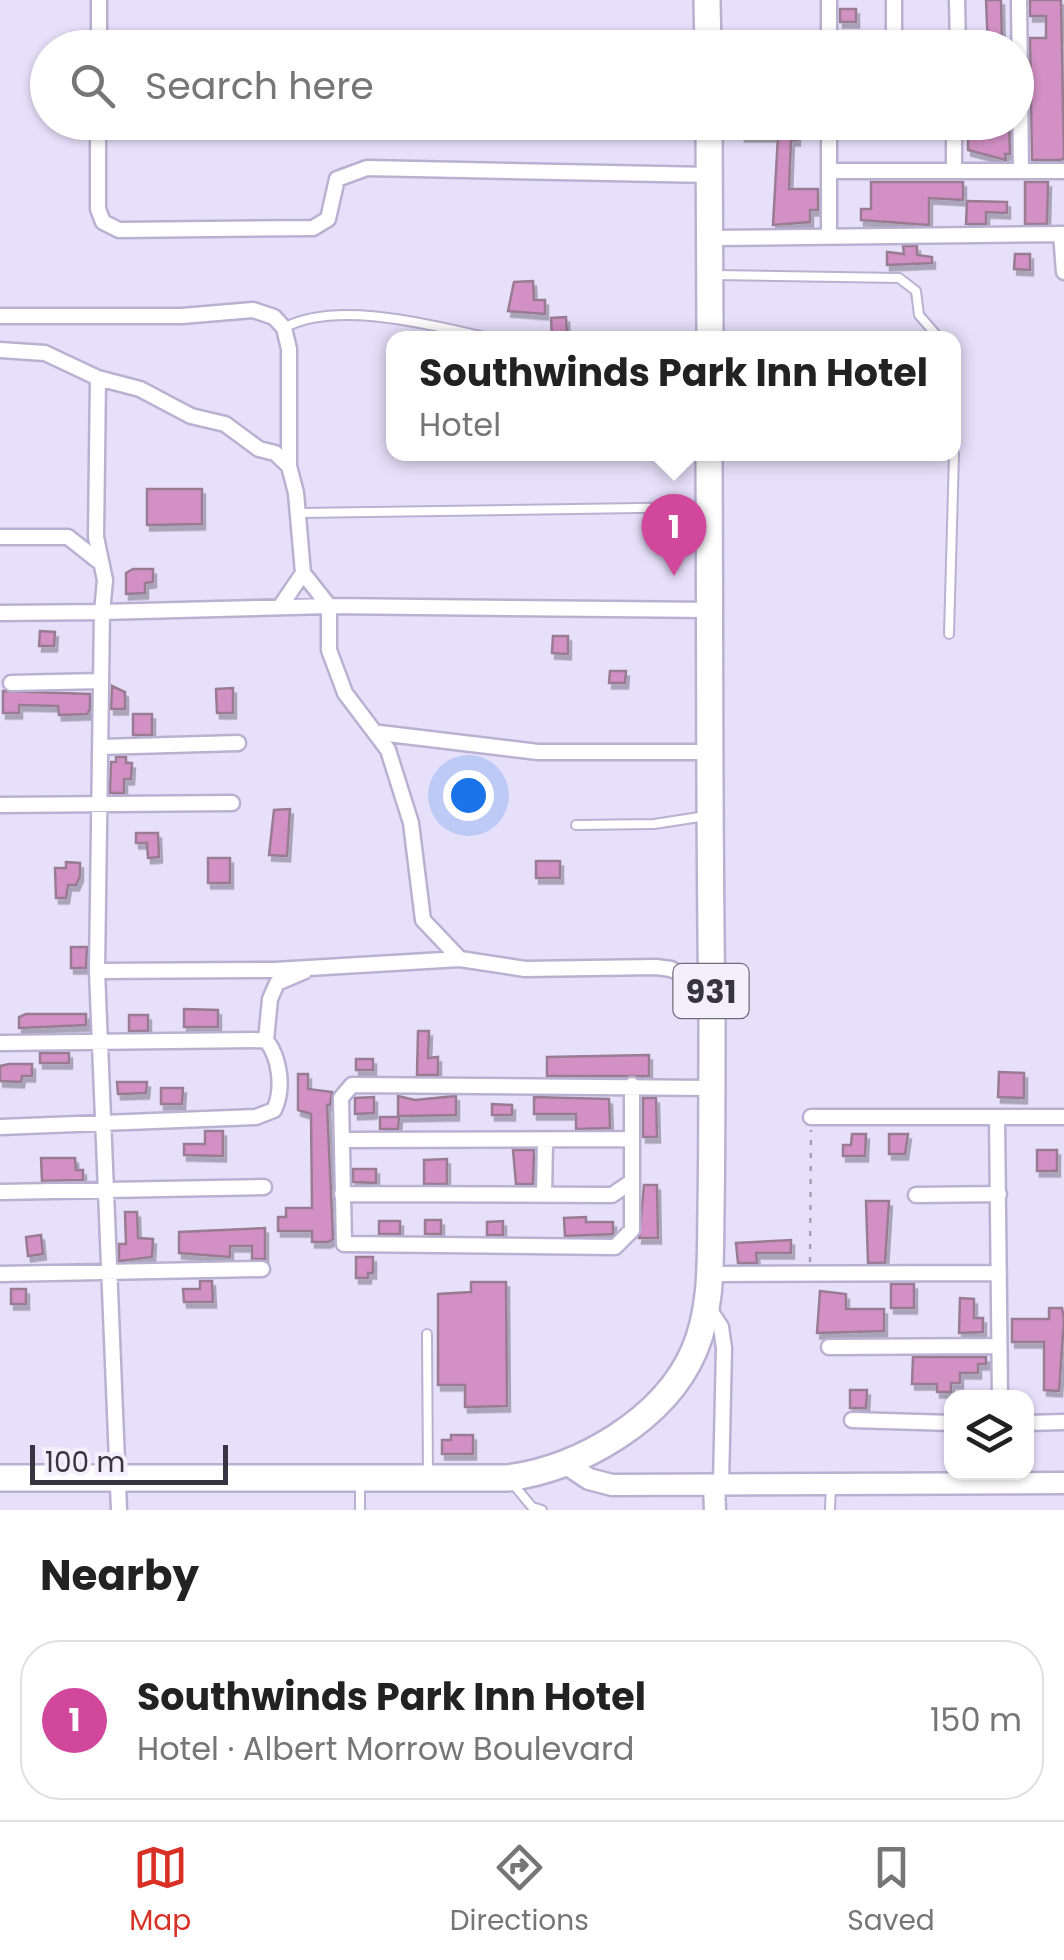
<!DOCTYPE html>
<meta charset="utf-8">
<style>
body{margin:0;font-family:Poppins,sans-serif;background:#f2f2f2;color:#222}
.controls{position:absolute;right:30px;bottom:30px;display:grid;overflow:hidden;border-radius:20px;box-shadow:0 2px 8px #0004}
.controls button{width:90px;height:90px;display:grid;place-items:center;padding:0;border:0;border-bottom:2px solid #e0e0e0;background:#fff;color:#222;font:50px sans-serif}
.scale{position:absolute;left:30px;bottom:25px;width:198px;box-sizing:border-box;padding-left:10px;border:5px solid #383542;border-top:0;font-size:28px;line-height:35px;white-space:nowrap;color:#383542;-webkit-text-stroke:8px #f3effd;paint-order:stroke}
.you{position:absolute;left:468px;top:795px;width:35px;height:35px;margin:-25px;border:8px solid #fff;border-radius:50%;background:#1a73e8;box-shadow:0 0 0 15px #1a73e833}
.badge{display:grid;place-items:center;width:65px;height:65px;border-radius:50%;background:#d93025;color:#fff;font-size:32px;font-weight:700}
.pin{position:absolute;translate:-50% -82px;filter:drop-shadow(0 2px 5px #0008)}
.pin::after{content:'';position:absolute;top:52px;width:35px;height:30px;background:inherit;clip-path:polygon(0 0,100% 0,50% 100%)}
.popup{position:absolute;left:386px;top:331px;width:575px;height:130px;box-sizing:border-box;display:grid;place-content:center;border-radius:20px;background:#fff;filter:drop-shadow(0 2px 8px #0005);font-size:32px;white-space:nowrap;color:#767676}
.popup b{font-size:38px;color:#222}
.popup::after{content:'';position:absolute;left:50%;top:100%;margin-left:-20px;border:20px solid transparent;border-top-color:#fff}
.list{margin:0;padding:0;list-style:none}
h2{display:flex;justify-content:space-between;align-items:center;height:130px;margin:0;padding:0 40px;font-size:42px}
h2 small{font-size:32px;font-weight:400;color:#767676}
.list li{display:grid;grid-template-columns:65px 1fr auto;gap:30px;align-items:center;box-sizing:border-box;height:160px;margin:0 20px 20px;padding:0 20px;border:2px solid #e0e0e0;border-radius:40px}
.list b{display:block;font-size:38px;white-space:nowrap}
.list p{margin:0;font-size:32px;white-space:nowrap;color:#767676}
.list em{font-size:32px;font-style:normal;color:#767676}
.icon{flex:none;width:55px;height:55px;fill:none;stroke:currentColor;stroke-width:2;stroke-linecap:round;stroke-linejoin:round}
.map{position:relative;flex:none;width:1064px;height:1510px;overflow:hidden}
.search{position:absolute;background:#fff;box-shadow:0 2px 8px #0004;left:30px;right:30px;top:30px;height:110px;display:flex;align-items:center;gap:25px;box-sizing:border-box;padding:0 35px;border-radius:55px;color:#767676;font-size:38px}
.sheet{height:310px;background:#fff}
nav{display:flex;justify-content:space-around;align-items:center;box-sizing:border-box;height:140px;border-top:2px solid #e0e0e0;background:#fff;font-size:28px;color:#767676}
nav a{display:grid;justify-items:center;gap:5px}
nav .on{color:#d93025}
.map>svg:first-child{display:block}
.building{fill:#d290c4;stroke:#997c92;stroke-width:2.5;filter:url(#shadow)}
.lines{fill:none;stroke-linecap:round;stroke-linejoin:round}
.lane-casing{stroke:#bab1d2;stroke-width:12}
.street-casing{stroke:#bab1d2;stroke-width:19}
.secondary-casing{stroke:#bab1d2;stroke-width:25}
.highway-casing{stroke:#bab1d2;stroke-width:30}
.path{stroke:#a49fb4;stroke-width:2.5;stroke-dasharray:5 8;stroke-linecap:butt}
.lane{stroke:#fff;stroke-width:8}
.street{stroke:#fff;stroke-width:14}
.secondary{stroke:#fff;stroke-width:20}
.highway{stroke:#fff;stroke-width:25}
.labels{text-anchor:middle;dominant-baseline:central;stroke-width:8;stroke-linejoin:round;paint-order:stroke}
.shield{fill:#f3effd;stroke:#706d7a;stroke-width:2.5}
.shield-label{font-size:32px;font-weight:bold;fill:#383542}
</style>
<div class="map">
<svg width="1064" height="1510" viewBox="0 0 1064 1510">
<defs>
<filter id="shadow"><feDropShadow dx="3" dy="5.5" stdDeviation="0" flood-color="#0004"/></filter>
</defs>
<rect width="100%" height="100%" fill="#e7e0fb"/>
<path class="building" d="M986,0H1001L1002,48H988Z
M1030,0H1061L1064,158L1060,160H1032L1030,38H1046V16H1030Z
M840,9H856V22H840Z
M777,32H795V43H777Z
M986,122H1009L1010,154H1005L1006,160L968,150V133H987Z
M797,125V140H791L789,189H818V210H810V222L773,225L778,136H742V126Z
M871,182H963V200L929,198V225L861,220V209H871Z
M1025,182H1048L1047,224H1025Z
M967,201L1007,202V213L986,212V224H966Z
M903,246H917V255L932,257V263L887,265V252L904,254Z
M1015,254H1030V270L1014,269Z
M533,281L534,300H545V314L508,311L514,282Z
M566,317L567,335L552,336L551,318Z
M147,489H202V524L147,525Z
M133,569H153V582L145,583V593L126,594V573Z
M40,631L55,632L54,646H39Z
M553,636H568V654L552,653Z
M610,671H626L625,683H609Z
M112,686L125,692V709H111Z
M233,688V713H217L216,689Z
M3,691L90,694V709L87,714L59,715L58,706L19,705V713H3Z
M133,714H152V735H133Z
M116,757H126V763H132L131,779H124V793H110L111,762H116Z
M290,809L287,856L269,855L274,810Z
M136,833H158L159,857L148,858L147,843H136Z
M208,858H230V883H208Z
M536,861H560V878H536Z
M66,862L80,863V876L76,885H68L66,898H56L55,868H66Z
M71,947H87L86,968H71Z
M184,1009L218,1010V1027H184Z
M26,1014H86V1025L19,1028V1017Z
M129,1015H148V1031H129Z
M418,1031H429L428,1058L438,1057V1075H417Z
M40,1053H69V1063H40Z
M649,1055V1076H547V1057Z
M356,1059H373V1070H356Z
M9,1064H32V1076H22L21,1082L0,1081V1066Z
M999,1072L1024,1073V1098L998,1097Z
M298,1074H308V1089L332,1092L330,1105H327L333,1239L328,1242H312V1231H278V1217H286V1208H312L311,1114L298,1110Z
M117,1082H147L146,1093L118,1094Z
M161,1088H183L182,1104H161Z
M398,1096L415,1100L456,1096V1115L398,1116Z
M374,1097V1113L355,1114V1098Z
M534,1097L609,1099L610,1128L576,1129V1114H534Z
M643,1098H656L657,1137H643Z
M492,1104L512,1105V1115H492Z
M380,1117H399L398,1129H380Z
M205,1131H223V1156L184,1155V1144H205Z
M852,1134H866L865,1156H843V1145H851Z
M889,1134H908L905,1154H889Z
M513,1150H534L533,1184H516Z
M1037,1150H1057V1171H1037Z
M41,1158H75L76,1170H83V1180L42,1181Z
M447,1159V1184H424V1160Z
M353,1169H376V1183L353,1182Z
M644,1185H657L658,1238H639Z
M866,1201H889L885,1263H868Z
M125,1212H137L138,1238L153,1239L152,1257L119,1261V1244H126Z
M586,1217V1222H613V1234L565,1236L564,1218Z
M425,1220H441V1234H425Z
M379,1221H400V1234H379Z
M503,1221V1235H487V1222Z
M265,1228V1259H252V1246H230V1257L179,1253V1232Z
M41,1235L43,1254L28,1256L26,1237Z
M791,1240V1253H756L757,1263H738L736,1243Z
M356,1257H373V1273H368V1278H356Z
M200,1281H212L213,1302H184L183,1289H200Z
M471,1282H506L507,1406L465,1407V1385H438V1294L471,1292Z
M891,1284H914V1308H891Z
M11,1289H26V1304H11Z
M820,1291L846,1294V1309H884V1331L817,1333Z
M960,1298L974,1299V1318H983V1332L959,1333Z
M1049,1308H1062L1064,1319L1059,1391L1044,1390V1342H1012V1319H1049Z
M913,1357H986V1364H978V1373H960V1383H951V1392H937V1384H912Z
M850,1390H867L866,1408H850Z
M451,1435H473V1454H442V1440H451Z"/>
<g class="lines">
<g class="lane-casing">
<path id="lane" d="M715,275L899,278L916,291L919,315L939,338
M284,328C337,299 434,326 490,338
M300,513L705,507
M949,634L954,454
M576,825L654,824L706,816
M427,1334L428,1475
M360,1483V1510
M513,1484L532,1507L542,1510
M830,1510L831,1484"/>
</g>
<g class="street-casing">
<path id="street" d="M894,0V48
M957,0L958,48
M1019,0L1021,170
M99,48V0
M829,48V0
M98,122V209L103,222L119,230L313,228L328,219L337,179L367,168L710,175
M829,122V236
M954,122V169
M831,171H1064
M1061,234L1064,272
M711,238L1064,234
M0,316H182L253,310L274,317L284,328L289,349V466
M0,350L45,353L98,378L140,389L191,416L225,424L259,449L275,453L289,466L296,493L303,573L280,607
M0,537H68L97,560
M303,573L329,606V650L345,693L388,750L411,823L423,920L460,959
M0,613L102,612L105,580L96,537L98,378
M11,683L100,681
M380,733L538,752H710
M100,747L238,743
M0,805L232,803
M97,971L275,970L460,959L525,969L656,967L671,969L711,989
M0,1043L266,1040
M632,1085V1230L615,1247L344,1244L341,1098L352,1085L713,1088
M811,1117H1064
M997,1117L1000,1398
M0,1127L256,1117L274,1110C284,1089 280,1058 266,1040L270,999L277,983L305,971
M342,1140L632,1139
M0,1192L264,1187
M342,1194L612,1195L631,1182
M544,1195L545,1141
M916,1195L999,1194
M0,1274L262,1269
M709,1274L999,1273
M707,1306L721,1327L724,1348L721,1484
M829,1347L999,1346
M852,1420L952,1423
M1026,1423L1064,1422
M119,1510L97,971L102,612L329,606L710,610"/>
</g>
<g class="secondary-casing">
<path id="secondary" d="M565,1463L589,1479L612,1485L1064,1483
M714,1485L715,1510"/>
</g>
<g class="highway-casing">
<path id="highway" d="M707,0L708,48
M709,122L710,338
M0,1478H508C580,1468 664,1420 694,1351C713,1307 710,1257 711,1210C712,1144 712,1079 712,1013C709,827 710,640 709,454"/>
</g>
<path class="path" d="M810,1262L811,1130"/>
<use href="#lane" class="lane"/>
<use href="#street" class="street"/>
<use href="#secondary" class="secondary"/>
<use href="#highway" class="highway"/>
</g>
<g class="labels">
<rect class="shield" x="673.5" y="964" width="75" height="54" rx="8"/>
<g class="shield-label">
<text x="711" y="991">931</text>
</g>
</g>
</svg>
<div class="controls">
<button><svg class="icon" aria-label="layers" viewBox="0 0 24 24"><path d="M12 4l9 5-9 5-9-5zM3 14l9 5 9-5"/></svg></button>
</div>
<div class="scale">100 m</div>
<div class="you"></div>
<div class="pin badge" style="left:674px;top:576px;background:#d1479c">1</div>
<div class="popup"><b>Southwinds Park Inn Hotel</b>Hotel</div>
<div class="search"><svg class="icon" aria-label="search" viewBox="0 0 24 24"><circle cx="10" cy="10" r="6"/><path d="M15 15l6 6"/></svg>Search here</div>
</div>
<section class="sheet">
<h2>Nearby<small></small></h2>
<ul class="list">
<li><span class="badge" style="background:#d1479c">1</span><div><b>Southwinds Park Inn Hotel</b><p>Hotel · Albert Morrow Boulevard</p></div><em>150 m</em></li>
</ul>
</section>
<nav>
<a class="on"><svg class="icon" aria-label="map" viewBox="0 0 24 24"><path d="M3 6l6-2 6 2 6-2v14l-6 2-6-2-6 2zM9 4v14M15 6v14"/></svg>Map</a>
<a><svg class="icon" aria-label="directions" viewBox="0 0 24 24"><path d="M12 3l9 9-9 9-9-9zM9 14v-3h6M13 9l2 2-2 2"/></svg>Directions</a>
<a><svg class="icon" aria-label="saved" viewBox="0 0 24 24"><path d="M7 4h10v16l-5-4-5 4z"/></svg>Saved</a>
</nav>
